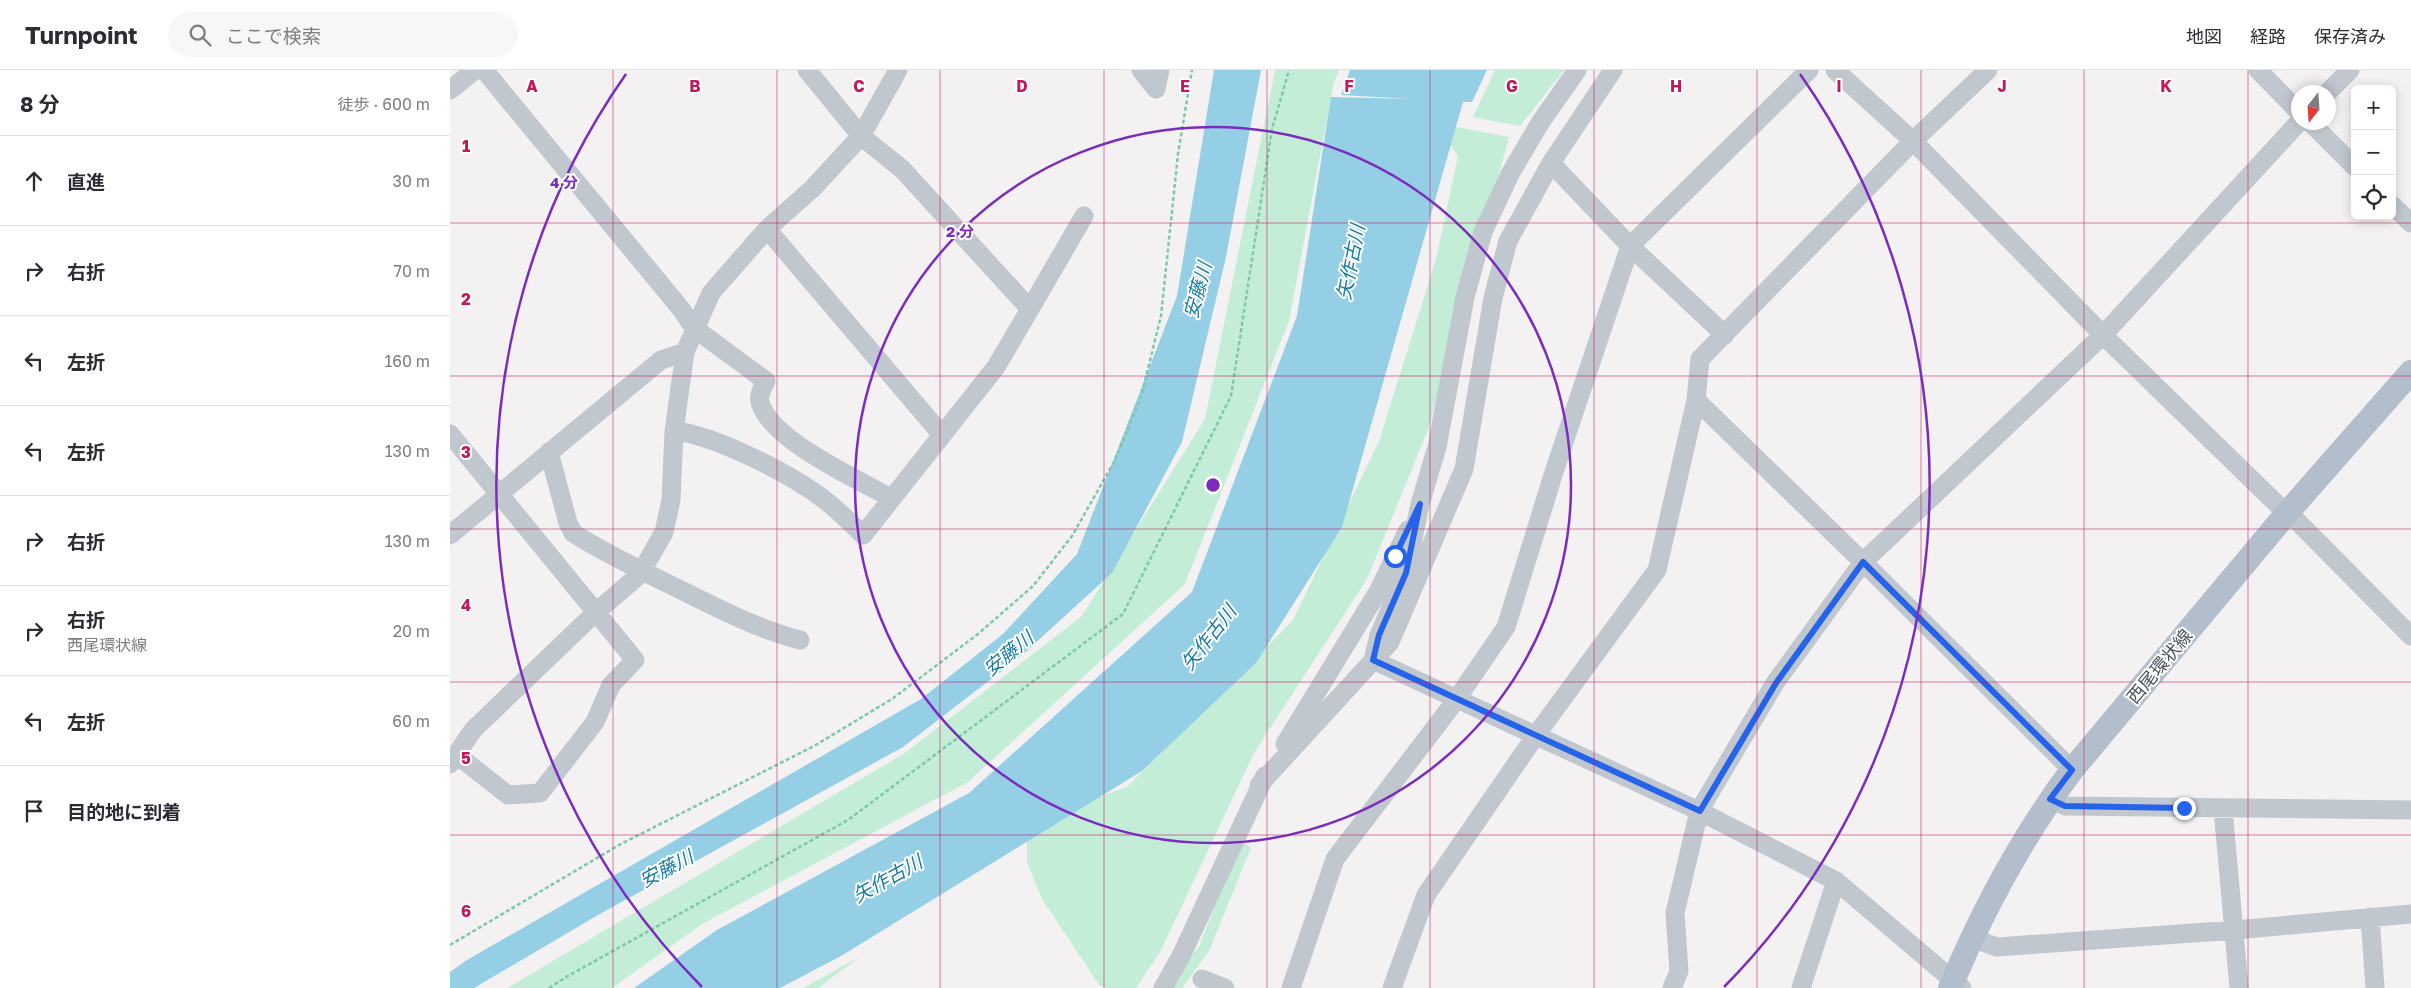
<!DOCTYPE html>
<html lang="ja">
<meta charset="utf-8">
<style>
body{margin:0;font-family:"Golos Text","Noto Sans JP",sans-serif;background:#f7f7f7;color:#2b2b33}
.controls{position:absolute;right:15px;top:15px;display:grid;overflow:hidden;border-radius:8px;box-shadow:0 2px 12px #0003}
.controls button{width:45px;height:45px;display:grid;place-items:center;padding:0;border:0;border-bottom:1px solid #e1e1e2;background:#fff;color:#2b2b33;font:25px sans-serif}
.compass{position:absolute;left:1841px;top:15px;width:45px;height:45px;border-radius:50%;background:#fff;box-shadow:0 2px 12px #0003;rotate:197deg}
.stop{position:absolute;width:15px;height:15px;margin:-11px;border:4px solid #2563eb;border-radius:50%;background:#fff}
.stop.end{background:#2563eb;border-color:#fff;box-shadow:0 1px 5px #0008}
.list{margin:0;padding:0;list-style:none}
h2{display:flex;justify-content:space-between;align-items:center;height:65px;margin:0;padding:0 20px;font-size:21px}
h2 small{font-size:16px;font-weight:400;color:#7c7c81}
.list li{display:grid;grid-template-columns:32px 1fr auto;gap:15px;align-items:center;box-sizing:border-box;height:90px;padding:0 20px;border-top:1px solid #e1e1e2}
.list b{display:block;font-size:19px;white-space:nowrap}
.list p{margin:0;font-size:16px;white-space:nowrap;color:#7c7c81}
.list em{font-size:16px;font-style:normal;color:#7c7c81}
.icon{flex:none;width:28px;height:28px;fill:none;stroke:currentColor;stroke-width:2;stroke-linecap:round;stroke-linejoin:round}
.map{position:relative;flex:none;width:1961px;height:918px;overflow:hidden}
header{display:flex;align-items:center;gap:30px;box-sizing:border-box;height:70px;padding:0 25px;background:#fff;border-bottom:1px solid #e1e1e2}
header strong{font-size:24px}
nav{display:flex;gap:28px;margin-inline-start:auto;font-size:18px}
.search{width:350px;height:45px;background:#f7f7f7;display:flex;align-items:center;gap:12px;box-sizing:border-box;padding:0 18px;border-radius:28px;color:#7c7c81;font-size:19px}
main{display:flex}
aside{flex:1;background:#fff}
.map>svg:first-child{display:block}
.green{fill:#c4edd7}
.water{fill:#94cfe6}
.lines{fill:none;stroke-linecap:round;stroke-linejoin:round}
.path{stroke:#7ec8a9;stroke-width:2.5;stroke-dasharray:4 2.5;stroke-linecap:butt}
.minor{stroke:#c0c7ce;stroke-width:19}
.major{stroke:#b3becd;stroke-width:24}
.route{stroke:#2563eb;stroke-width:6}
.grid{fill:none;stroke:#c2185b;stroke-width:1;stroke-opacity:0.55}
.ring{fill:none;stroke:#7b2cbf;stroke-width:2.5}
.labels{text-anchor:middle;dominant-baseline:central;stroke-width:4;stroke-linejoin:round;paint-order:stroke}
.street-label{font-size:18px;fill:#4a535d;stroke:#fff}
.water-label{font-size:19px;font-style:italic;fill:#177ba3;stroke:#fff}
.grid-label{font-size:16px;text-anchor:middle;font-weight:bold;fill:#c2185b;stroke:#fff;stroke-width:4;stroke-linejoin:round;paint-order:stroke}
.centre{fill:#7b2cbf;stroke:#fff;stroke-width:2.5}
.ring-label{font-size:15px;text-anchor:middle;font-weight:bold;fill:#7b2cbf;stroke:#fff;stroke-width:4;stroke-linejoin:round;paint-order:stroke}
</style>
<header>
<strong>Turnpoint</strong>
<div class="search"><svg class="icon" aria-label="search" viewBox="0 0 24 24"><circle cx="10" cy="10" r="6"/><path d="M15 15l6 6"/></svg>ここで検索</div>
<nav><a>地図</a><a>経路</a><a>保存済み</a></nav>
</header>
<main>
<aside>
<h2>8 分<small>徒歩 · 600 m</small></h2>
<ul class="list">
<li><svg class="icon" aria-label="ahead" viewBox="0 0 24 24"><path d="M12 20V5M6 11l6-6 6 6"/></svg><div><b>直進</b></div><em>30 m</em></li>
<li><svg class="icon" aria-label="right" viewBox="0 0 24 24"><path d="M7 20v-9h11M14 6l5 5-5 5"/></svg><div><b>右折</b></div><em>70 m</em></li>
<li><svg class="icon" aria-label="left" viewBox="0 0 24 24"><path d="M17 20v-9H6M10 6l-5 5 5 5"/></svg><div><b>左折</b></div><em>160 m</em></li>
<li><svg class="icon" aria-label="left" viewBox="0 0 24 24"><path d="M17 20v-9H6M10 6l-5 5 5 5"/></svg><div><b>左折</b></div><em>130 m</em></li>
<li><svg class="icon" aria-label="right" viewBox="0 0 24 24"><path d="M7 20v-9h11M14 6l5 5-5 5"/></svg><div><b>右折</b></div><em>130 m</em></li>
<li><svg class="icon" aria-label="right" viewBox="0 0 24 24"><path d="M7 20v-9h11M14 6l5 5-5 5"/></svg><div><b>右折</b><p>西尾環状線</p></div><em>20 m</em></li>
<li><svg class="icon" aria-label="left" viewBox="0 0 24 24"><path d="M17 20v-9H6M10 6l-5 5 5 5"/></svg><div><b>左折</b></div><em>60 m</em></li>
<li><svg class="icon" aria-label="arrive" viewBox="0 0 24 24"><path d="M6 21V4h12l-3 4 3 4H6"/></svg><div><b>目的地に到着</b></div></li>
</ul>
</aside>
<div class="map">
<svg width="1961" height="918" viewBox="0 0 1961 918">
<rect width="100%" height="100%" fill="#f3f1f1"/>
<path class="green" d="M825,0H889L884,12L839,251L735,514L518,712L252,854L162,918H57L455,683L632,546L755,349Z
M1045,0H1114L1070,56L1023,47Z
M985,53L1059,67L978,360L917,509L804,683L710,882L686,918H657L650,916L592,829L577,793V752L677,717L843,550L929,371L986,189L1008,86Z
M790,770L801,778L759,881L732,918H709L749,877Z
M410,887L368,918H353Z"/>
<path class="water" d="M764,0H811L776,187L732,372L662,503L571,586L453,677L148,845L24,918H0V902L17,890L471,629L553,564L627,484L727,226Z
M900,0H1037L1022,32H1013L892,457L806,593L692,701L391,886L330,918H184L267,860L519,723L742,522L847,246L881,27L962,29L891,25Z"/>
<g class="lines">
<path class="path" d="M0,875L169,775L364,676L442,629L528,564L583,516L622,466L664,392L691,327L711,246L728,84L742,0
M99,918L118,906L398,750L673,544L781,326L822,59L839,0"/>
<path class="minor" d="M34,0L231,239L244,258L316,311C313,317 308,325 310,332C320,370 407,409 441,428
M691,0L706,19L710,0
M1163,0L1101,93L1180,176L1275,265
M1385,0L1463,71L1653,265L1830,437L1846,450L1961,566
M1808,0L1848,41
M0,20L25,0
M1878,22L1900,0
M1860,52L1905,97
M1942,135L1961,153
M317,159L492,365
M580,239L634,146
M1246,330L1413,492L1622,700
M224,361C265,365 343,405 376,431C389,441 401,453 413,465L546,297L580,239L452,99L411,66L357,0
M0,364L185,590L161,615L145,652L90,723L58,725L7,685
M99,382L118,453L123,463C159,486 199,504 237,523C273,541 311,560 350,570
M0,465L211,290L235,282
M923,590L1249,741L1386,811L1512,918
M923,590L929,565L956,503L970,434L987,377L1015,227L1033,162L1060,104L1090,53L1127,0
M835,674L929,520L958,460
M0,694L23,660L146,542L188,506L200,487L214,462L221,430L224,361L235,282L261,223L317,159L362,119L411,66L448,0
M809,715L940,572L1014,399L1043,228L1058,171L1101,93
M1600,729L1615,736L1961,740
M1773,739L1789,918
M1920,847L1925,918
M1521,868L1547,877L1785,860L1961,844
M752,909L775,918
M713,918L731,886L815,706
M841,918L885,789L1006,630L1056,557L1104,402L1180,176L1359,0
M942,918L976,825L1086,665L1207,500L1246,330L1250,289L1463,71L1538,0
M1222,918L1229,901L1225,843L1249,741L1325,613L1413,492L1653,265L1849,52
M1351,918L1386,811"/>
<path class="major" d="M1500,918C1532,841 1572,767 1622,700L1837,443L1961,302"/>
</g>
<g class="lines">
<path class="route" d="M945,486L970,434L956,503L929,565L923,590L1250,741L1326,613L1413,492L1622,700L1600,729L1615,736L1734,738"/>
</g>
<path class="grid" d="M163,0V918M327,0V918M490,0V918M654,0V918M817,0V918M980,0V918M1144,0V918M1307,0V918M1471,0V918M1634,0V918M1798,0V918M0,153H1961M0,306H1961M0,459H1961M0,612H1961M0,765H1961"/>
<g class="ring">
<circle cx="763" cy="415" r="358"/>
<path d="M252 917A716 716 0 0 1 176 4M1350 4A716 716 0 0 1 1274 917"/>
</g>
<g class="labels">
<g class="street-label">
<text transform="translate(1709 596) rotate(-50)">西尾環状線</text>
</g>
<g class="water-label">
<text transform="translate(900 192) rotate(-79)">矢作古川</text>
<text transform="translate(747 220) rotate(-75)">安藤川</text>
<text transform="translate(758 567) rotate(-52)">矢作古川</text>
<text transform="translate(558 583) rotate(-39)">安藤川</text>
<text transform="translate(216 798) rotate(-28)">安藤川</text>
<text transform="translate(437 808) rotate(-29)">矢作古川</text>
</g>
</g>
<g class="grid-label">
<text x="82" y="22">A</text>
<text x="245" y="22">B</text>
<text x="409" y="22">C</text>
<text x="572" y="22">D</text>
<text x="735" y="22">E</text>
<text x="899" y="22">F</text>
<text x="1062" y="22">G</text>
<text x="1226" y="22">H</text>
<text x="1389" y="22">I</text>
<text x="1552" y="22">J</text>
<text x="1716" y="22">K</text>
<text x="16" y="82">1</text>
<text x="16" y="235">2</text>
<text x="16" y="388">3</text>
<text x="16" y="541">4</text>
<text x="16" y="694">5</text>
<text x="16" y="847">6</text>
</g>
<circle cx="763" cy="415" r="8" class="centre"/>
<g class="ring-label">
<text x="114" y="118">4 分</text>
<text x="510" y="167">2 分</text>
</g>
</svg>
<div class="controls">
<button>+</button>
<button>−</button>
<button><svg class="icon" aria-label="locate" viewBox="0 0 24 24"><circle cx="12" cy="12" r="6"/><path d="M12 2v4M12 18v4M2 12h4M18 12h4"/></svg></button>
</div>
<svg class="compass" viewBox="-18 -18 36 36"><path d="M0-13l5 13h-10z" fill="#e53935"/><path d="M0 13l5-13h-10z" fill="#7c7c81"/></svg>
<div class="stop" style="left:945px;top:486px"></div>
<div class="stop end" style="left:1734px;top:738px"></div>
</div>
</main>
